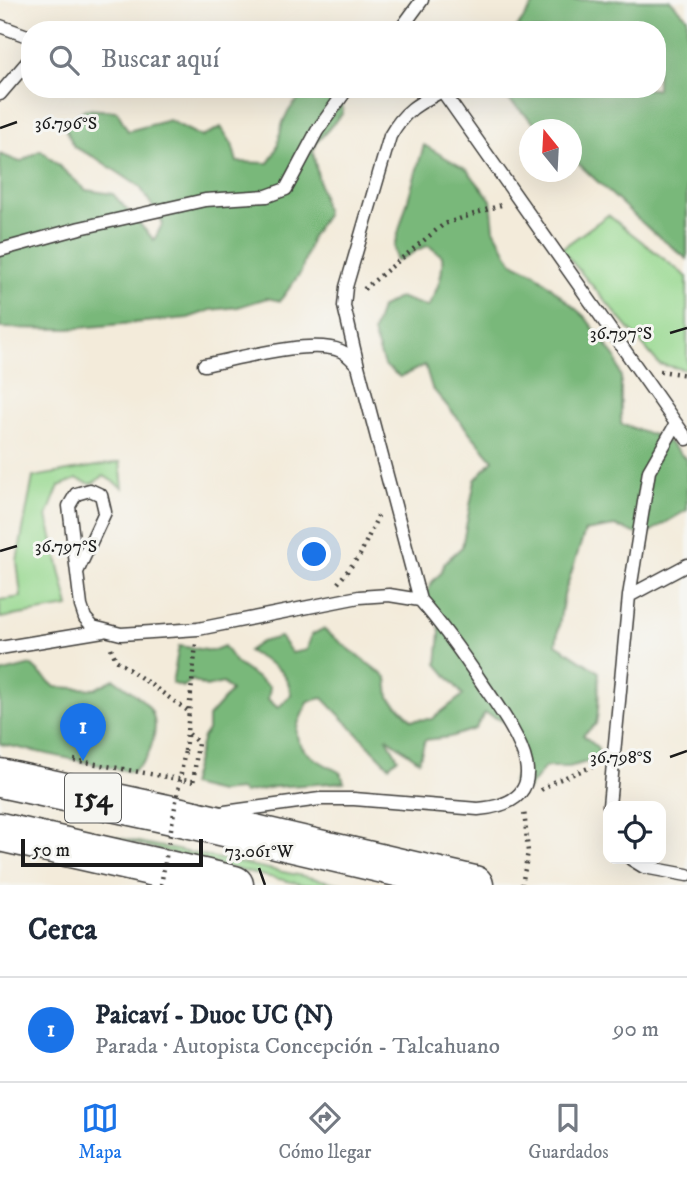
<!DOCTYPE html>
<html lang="es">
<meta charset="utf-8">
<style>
body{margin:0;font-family:"IM FELL DW Pica",serif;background:#f2f2f3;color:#1f2937}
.controls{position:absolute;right:21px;bottom:21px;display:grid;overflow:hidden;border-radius:14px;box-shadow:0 7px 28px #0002}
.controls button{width:63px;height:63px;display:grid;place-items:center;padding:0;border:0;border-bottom:2px solid #e0e1e3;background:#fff;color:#1f2937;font:35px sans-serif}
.compass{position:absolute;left:519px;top:119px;width:63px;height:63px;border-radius:50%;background:#fff;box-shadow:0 7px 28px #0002;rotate:342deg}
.scale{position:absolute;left:21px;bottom:18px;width:182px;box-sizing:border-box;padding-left:7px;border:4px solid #1c1c1c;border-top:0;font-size:19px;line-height:24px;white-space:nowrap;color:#1c1c1c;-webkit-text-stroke:5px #f6f6f2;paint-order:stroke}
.you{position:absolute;left:315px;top:555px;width:24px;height:24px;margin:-18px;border:5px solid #fff;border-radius:50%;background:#1a73e8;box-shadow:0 0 0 10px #1a73e833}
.badge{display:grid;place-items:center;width:46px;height:46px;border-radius:50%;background:#1a73e8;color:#fff;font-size:23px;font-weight:700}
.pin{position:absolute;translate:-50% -58px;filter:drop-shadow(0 2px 4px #0008)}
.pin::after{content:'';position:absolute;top:37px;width:24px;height:21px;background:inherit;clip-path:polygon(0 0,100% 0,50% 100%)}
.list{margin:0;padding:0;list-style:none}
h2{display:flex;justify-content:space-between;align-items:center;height:91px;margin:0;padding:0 28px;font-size:30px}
h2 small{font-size:23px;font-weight:400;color:#747a83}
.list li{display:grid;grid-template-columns:46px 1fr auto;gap:21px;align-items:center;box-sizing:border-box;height:105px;padding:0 28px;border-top:2px solid #e0e1e3}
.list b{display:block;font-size:26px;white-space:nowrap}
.list p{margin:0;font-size:23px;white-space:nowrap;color:#747a83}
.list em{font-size:23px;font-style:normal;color:#747a83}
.icon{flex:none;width:38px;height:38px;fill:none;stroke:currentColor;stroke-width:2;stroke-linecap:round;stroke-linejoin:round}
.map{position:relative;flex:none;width:687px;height:885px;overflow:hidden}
.search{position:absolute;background:#fff;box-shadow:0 7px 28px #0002;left:21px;right:21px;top:21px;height:77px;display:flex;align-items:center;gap:18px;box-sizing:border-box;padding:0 24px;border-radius:28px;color:#747a83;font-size:26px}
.sheet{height:196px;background:#fff}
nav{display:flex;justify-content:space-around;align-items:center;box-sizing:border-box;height:98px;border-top:2px solid #e0e1e3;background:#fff;font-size:19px;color:#747a83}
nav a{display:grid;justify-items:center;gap:4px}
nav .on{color:#1a73e8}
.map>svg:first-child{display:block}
.green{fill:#97d88f;stroke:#5a7a56;stroke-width:2}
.forest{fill:#79b87a;stroke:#4a6a4b;stroke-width:2}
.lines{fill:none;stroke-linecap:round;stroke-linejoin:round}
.lane-casing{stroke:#3c3b38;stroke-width:15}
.highway-casing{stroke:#3c3b38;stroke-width:41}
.path{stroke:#3c3b38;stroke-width:4.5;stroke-dasharray:2 5;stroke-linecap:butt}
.lane{stroke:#fff;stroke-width:12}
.highway{stroke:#fff;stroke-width:38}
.path-bridge{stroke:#3c3b38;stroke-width:4.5;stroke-dasharray:2 5;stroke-linecap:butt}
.ticks{fill:none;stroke:#1c1c1c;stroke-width:2.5}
.labels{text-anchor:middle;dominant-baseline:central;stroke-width:6;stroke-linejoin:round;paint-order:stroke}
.shield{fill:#f6f6f2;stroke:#5d5d5c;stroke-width:2}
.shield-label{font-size:28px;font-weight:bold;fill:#1c1c1c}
.ticks-label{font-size:18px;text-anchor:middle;fill:#1c1c1c;stroke:#f6f6f2;stroke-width:6;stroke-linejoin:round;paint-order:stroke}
</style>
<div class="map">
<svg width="687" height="885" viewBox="0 0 687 885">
<rect width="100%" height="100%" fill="#f6f6f2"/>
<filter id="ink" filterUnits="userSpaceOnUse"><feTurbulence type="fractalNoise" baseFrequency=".0143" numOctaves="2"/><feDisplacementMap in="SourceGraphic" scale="14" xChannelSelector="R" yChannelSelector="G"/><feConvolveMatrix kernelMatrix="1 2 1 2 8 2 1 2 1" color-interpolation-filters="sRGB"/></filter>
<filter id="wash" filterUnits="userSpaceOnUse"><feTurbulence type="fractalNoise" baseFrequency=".00686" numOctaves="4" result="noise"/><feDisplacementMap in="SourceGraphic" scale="28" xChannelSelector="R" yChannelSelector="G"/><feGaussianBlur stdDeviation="1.57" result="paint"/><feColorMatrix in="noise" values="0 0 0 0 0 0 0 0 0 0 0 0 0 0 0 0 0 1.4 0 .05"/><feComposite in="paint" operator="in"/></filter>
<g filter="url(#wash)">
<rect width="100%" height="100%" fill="#f3ebda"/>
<path class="green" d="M608,215L687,277V370L659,364L561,249Z
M120,462L123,488L104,476L91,484L77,479L59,486L47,516L69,607L0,618V600L21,597L17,561L33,477Z
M95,833L346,885H305L225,867Z"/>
<path class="forest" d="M537,0H670L687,17V259L648,228L572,158V130L541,129L497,89H657V30H515Z
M311,89H334L339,93L343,113L317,142L313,152L326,215L312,236L301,272L280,301L267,298L238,307L211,310L188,318L68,329L0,328V154L20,162L41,150L86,190L113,194L154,240L163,223L140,187L96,158L74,147L64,125L85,109L117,111L128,131L169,120L202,137L221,127L232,144L237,162L268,163C281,147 277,137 284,120C289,108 300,96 311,89Z
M424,145L467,170L491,200L494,229L512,262L535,273L585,317L616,358L621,377V424L665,439L687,460V510L643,536L615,526L585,531L564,595L556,644L599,672C598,691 600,706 596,724L583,735L598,748V759L569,767H545L528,789L512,782C529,759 519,746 508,723L485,713L475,729L450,737L425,740L419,761L386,737L398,758L389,766L323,698L309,701C305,709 299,719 297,728C293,752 325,764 341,773L344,782L274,787L244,793L240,790L219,792L190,785L203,737L208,730V717L231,691L223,683L206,687L192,680L183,687L172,683L179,646L212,651L224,646L236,663L270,687L268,699L278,708L291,695C288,667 270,665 248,651L261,642L280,637L292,653L307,650L311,635L323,629L387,678L389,697L412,720L432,719L463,695L437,664L440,633L438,611L425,597L432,582L441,573L445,562L462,547L475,480L493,460L432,388L425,365L400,377L384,365L373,333L381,308L399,297L428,307C437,290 444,276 442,256L429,246C414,248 411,258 396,260L394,247Z
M31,665L55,687L95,689L114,679C138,697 162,706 153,740C148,758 146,761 132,772L0,744V673Z"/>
</g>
<g filter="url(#ink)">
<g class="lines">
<g class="lane-casing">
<path id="lane" d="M0,26L30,37
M400,30L422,0
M441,89L687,439
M0,94L30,59
M0,250L80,228L205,200L267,196L286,189L317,131L347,89
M204,365C237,359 312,338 341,351C348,354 353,361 358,366L420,600C444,627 464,656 484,686C512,727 568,801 478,809L354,799H320L225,812
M358,366L344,306L346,287L390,136C404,111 417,104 442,91
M77,572L105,512L101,495L90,490L76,494L69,506L81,606L85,618L93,627L121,634L198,629L359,597L389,595L420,600
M629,596L649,471L676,424
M0,648L103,631
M609,806L629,596L687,565
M631,859L644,867L687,875"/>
</g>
<g class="highway-casing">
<path id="highway" d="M0,778L186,818L474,885
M0,832L234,885"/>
</g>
<path class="path" d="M364,289L444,224L501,205
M660,371L687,375
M338,583L360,555L378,516
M111,648L116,660L188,711
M189,734L198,743L193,784
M185,751L196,644
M74,760L194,782
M541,790L553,782L596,765
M522,885L528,852L524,810"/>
<use href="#lane" class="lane"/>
<use href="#highway" class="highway"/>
<path class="path-bridge" d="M161,885L185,751"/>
</g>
</g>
<path class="ticks" d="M0,128L17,122M670,333L687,328M0,551L17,546M670,757L687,751M259,868L265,885"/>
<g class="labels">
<rect class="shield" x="65" y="773.5" width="56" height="49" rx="5"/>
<g class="shield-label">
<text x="93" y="798">154</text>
</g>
</g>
<g class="ticks-label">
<text x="66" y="129">36.796°S</text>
<text x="621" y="339">36.797°S</text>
<text x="66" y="552">36.797°S</text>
<text x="621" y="763">36.798°S</text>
<text x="259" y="857">73.061°W</text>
</g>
</svg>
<div class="controls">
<button><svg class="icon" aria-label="locate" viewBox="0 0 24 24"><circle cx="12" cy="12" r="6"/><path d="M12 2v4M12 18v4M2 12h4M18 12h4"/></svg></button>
</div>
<svg class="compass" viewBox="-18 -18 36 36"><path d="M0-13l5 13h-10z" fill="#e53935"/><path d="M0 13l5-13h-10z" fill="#747a83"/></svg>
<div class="scale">50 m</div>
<div class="you"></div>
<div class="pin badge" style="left:83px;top:761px">1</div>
<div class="search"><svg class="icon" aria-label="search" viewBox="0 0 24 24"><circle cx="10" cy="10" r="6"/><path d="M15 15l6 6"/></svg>Buscar aquí</div>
</div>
<section class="sheet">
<h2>Cerca<small></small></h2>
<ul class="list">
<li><span class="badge">1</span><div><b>Paicaví - Duoc UC (N)</b><p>Parada · Autopista Concepción - Talcahuano</p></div><em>90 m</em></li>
</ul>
</section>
<nav>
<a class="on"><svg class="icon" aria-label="map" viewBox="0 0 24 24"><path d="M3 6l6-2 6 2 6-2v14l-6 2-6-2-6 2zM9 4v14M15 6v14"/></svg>Mapa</a>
<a><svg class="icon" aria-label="directions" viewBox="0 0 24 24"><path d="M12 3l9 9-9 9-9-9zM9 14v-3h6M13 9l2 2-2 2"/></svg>Cómo llegar</a>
<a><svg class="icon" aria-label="saved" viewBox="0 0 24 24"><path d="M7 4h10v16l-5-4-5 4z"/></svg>Guardados</a>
</nav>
